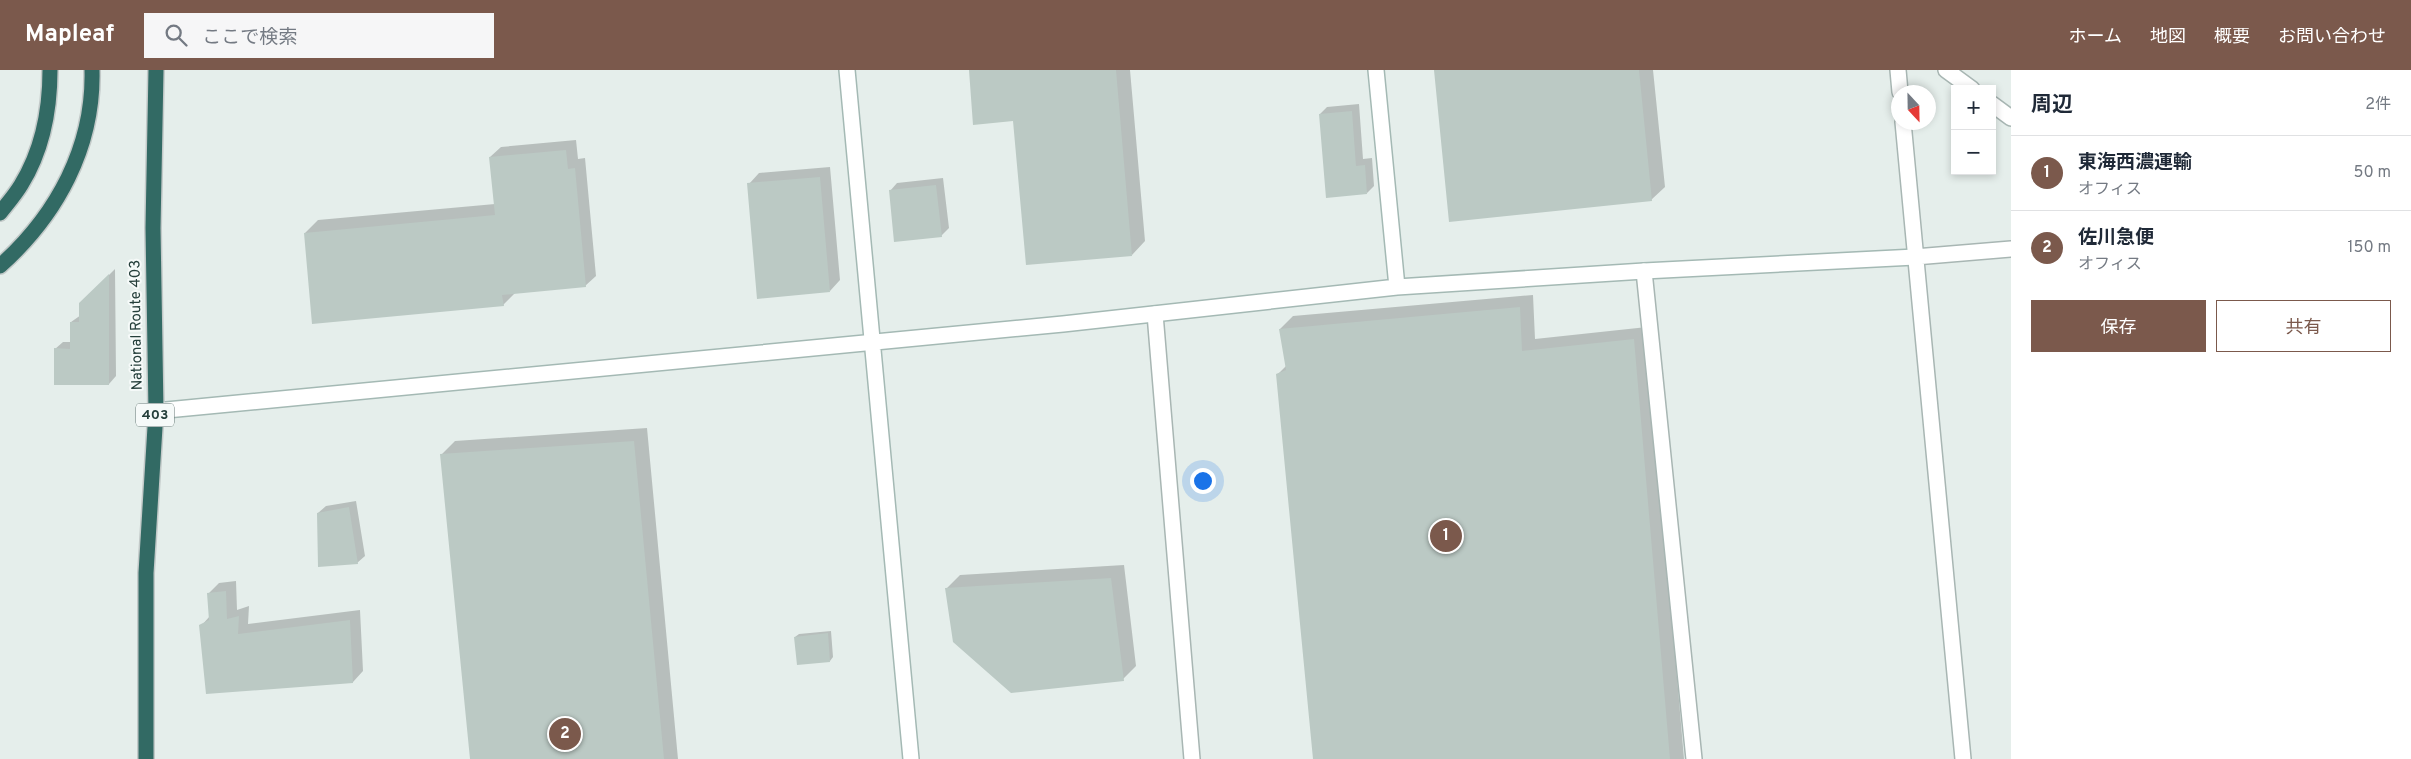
<!DOCTYPE html>
<html lang="ja">
<meta charset="utf-8">
<style>
body{margin:0;font-family:Overpass,"Noto Sans JP",sans-serif;background:#f6f6f7;color:#1f2937}
.controls{position:absolute;right:15px;top:15px;display:grid;overflow:hidden;border-radius:0px;box-shadow:0 2px 8px #0003}
.controls button{width:45px;height:45px;display:grid;place-items:center;padding:0;border:0;border-bottom:1px solid #e0e1e3;background:#fff;color:#1f2937;font:25px sans-serif}
.compass{position:absolute;left:1891px;top:15px;width:45px;height:45px;border-radius:50%;background:#fff;box-shadow:0 2px 8px #0003;rotate:158deg}
.you{position:absolute;left:1202px;top:410px;width:18px;height:18px;margin:-12px;border:4px solid #fff;border-radius:50%;background:#1a73e8;box-shadow:0 0 0 8px #1a73e833}
.badge{display:grid;place-items:center;width:32px;height:32px;border-radius:50%;background:#7b594c;color:#fff;font-size:16px;font-weight:700}
.pin{position:absolute;translate:-50% -50%;border:2px solid #fff;box-shadow:0 1px 5px #0006}
.list{margin:0;padding:0;list-style:none}
h2{display:flex;justify-content:space-between;align-items:center;height:65px;margin:0;padding:0 20px;font-size:21px}
h2 small{font-size:16px;font-weight:400;color:#747a83}
.list li{display:grid;grid-template-columns:32px 1fr auto;gap:15px;align-items:center;box-sizing:border-box;height:75px;padding:0 20px;border-top:1px solid #e0e1e3}
.list b{display:block;font-size:19px;white-space:nowrap}
.list p{margin:0;font-size:16px;white-space:nowrap;color:#747a83}
.list em{font-size:16px;font-style:normal;color:#747a83}
.actions{display:flex;gap:10px;padding:15px 20px}
.actions a{flex:1;padding:11px 0;border:1px solid #7b594c;border-radius:0px;text-align:center;font-size:18px;color:#7b594c}
.actions .main{background:#7b594c;color:#fff}
.icon{flex:none;width:28px;height:28px;fill:none;stroke:currentColor;stroke-width:2;stroke-linecap:round;stroke-linejoin:round}
.map{position:relative;flex:none;width:2011px;height:689px;overflow:hidden}
header{display:flex;align-items:center;gap:30px;box-sizing:border-box;height:70px;padding:0 25px;background:#7b594c;color:#fff}
header strong{font-size:24px}
nav{display:flex;gap:28px;margin-inline-start:auto;font-size:18px}
.search{width:350px;height:45px;background:#f6f6f7;display:flex;align-items:center;gap:12px;box-sizing:border-box;padding:0 18px;border-radius:0px;color:#747a83;font-size:19px}
main{display:flex}
aside{flex:1;background:#fff}
.map>svg:first-child{display:block}
.shadow{fill:#0003}
.building{fill:#bbc9c4}
.lines{fill:none;stroke-linecap:round;stroke-linejoin:round}
.street-casing{stroke:#a8b6b3;stroke-width:18}
.secondary-casing{stroke:#a4b9b4;stroke-width:18}
.highway-casing{stroke:#c2c9c8;stroke-width:18}
.street{stroke:#fff;stroke-width:15}
.secondary{stroke:#fff;stroke-width:15}
.highway{stroke:#326a64;stroke-width:15}
.labels{text-anchor:middle;dominant-baseline:central;stroke-width:4;stroke-linejoin:round;paint-order:stroke}
.shield{fill:#f6faf9;stroke:#647774;stroke-width:1}
.shield-label{font-size:14px;font-weight:bold;fill:#253f3b}
.street-label{font-size:15px;fill:#253f3b;stroke:#f6faf9}
</style>
<header>
<strong>Mapleaf</strong>
<div class="search"><svg class="icon" aria-label="search" viewBox="0 0 24 24"><circle cx="10" cy="10" r="6"/><path d="M15 15l6 6"/></svg>ここで検索</div>
<nav><a>ホーム</a><a>地図</a><a>概要</a><a>お問い合わせ</a></nav>
</header>
<main>
<div class="map">
<svg width="2011" height="689" viewBox="0 0 2011 689">
<rect width="100%" height="100%" fill="#e5eeeb"/>
<path class="shadow" d="M970,0H1130L1145,171L1132,185Z
M1435,0H1653L1665,117L1651,130Z
M1359,34L1363,89L1372,88L1374,116L1367,123L1320,44L1327,37Z
M576,70L578,89L585,88L596,206L585,216L515,223L503,235L305,163L318,150L495,134L490,87L501,77Z
M830,97L840,210L830,221L749,114L759,103Z
M943,108L949,158L941,166L890,121L897,113Z
M115,199L116,306L109,314L55,279L63,272H71V252L81,245V233Z
M1533,225L1535,269L1647,257L1684,689H1314L1277,305L1287,295L1280,259L1293,246Z
M647,358L678,689H472L442,384L455,371Z
M356,431L365,486L357,493L318,443L326,436Z
M1124,495L1136,596L1123,609L947,518L960,505Z
M236,511L237,540L249,536L248,554L360,540L363,601L353,612L201,556L210,546L208,524L219,513Z
M831,561L833,587L830,591L795,567L799,564Z"/>
<path class="building" d="M969,0H1116L1132,186L1026,195L1013,51L973,55Z
M1434,0H1639L1652,131L1449,152Z
M1352,41L1356,96L1365,95L1367,124L1326,128L1319,44Z
M566,80L568,99L575,98L586,217L502,225L504,236L312,254L304,163L495,145L489,87Z
M820,107L830,222L757,229L747,113Z
M936,115L942,167L894,172L889,120Z
M109,204V315H54V278L70,279V252H79V233Z
M1520,237L1522,281L1634,269L1670,689H1313L1276,304L1286,300L1279,259Z
M634,371L664,689H470L440,384Z
M349,437L358,494L318,497L317,443Z
M1111,508L1124,611L1011,623L953,572L945,518Z
M226,521L227,549L239,546L238,564L350,550L353,613L206,624L199,555L209,550L207,523Z
M828,563L830,592L797,595L794,567Z"/>
<g class="lines">
<g class="street-casing">
<path id="street" d="M1898,0L1900,22
M1946,0L1972,19
M1992,34L2011,48
M1903,52L1963,689
M1915,187L2011,179
M1644,201L1694,689
M1155,244L1192,689"/>
</g>
<g class="secondary-casing">
<path id="secondary" d="M847,0L911,689
M1376,0L1397,217
M156,341L1063,254L1397,217L1644,201L1915,187"/>
</g>
<g class="highway-casing">
<path id="highway" d="M0,143C7,134 15,125 21,115C42,81 50,40 50,0
M0,196C57,145 94,77 92,0
M146,689V503L156,341L153,158L156,0"/>
</g>
<use href="#street" class="street"/>
<use href="#secondary" class="secondary"/>
<use href="#highway" class="highway"/>
</g>
<g class="labels">
<rect class="shield" x="136" y="333.5" width="38" height="23" rx="4"/>
<g class="shield-label">
<text x="155" y="345">403</text>
</g>
<g class="street-label">
<text transform="translate(137 255) rotate(-91)">National Route 403</text>
</g>
</g>
</svg>
<div class="controls">
<button>+</button>
<button>−</button>
</div>
<svg class="compass" viewBox="-18 -18 36 36"><path d="M0-13l5 13h-10z" fill="#e53935"/><path d="M0 13l5-13h-10z" fill="#747a83"/></svg>
<div class="you"></div>
<div class="pin badge" style="left:1446px;top:466px">1</div>
<div class="pin badge" style="left:565px;top:664px">2</div>
</div>
<aside>
<h2>周辺<small>2件</small></h2>
<ul class="list">
<li><span class="badge">1</span><div><b>東海西濃運輸</b><p>オフィス</p></div><em>50 m</em></li>
<li><span class="badge">2</span><div><b>佐川急便</b><p>オフィス</p></div><em>150 m</em></li>
</ul>
<div class="actions"><a class="main">保存</a><a>共有</a></div>
</aside>
</main>
